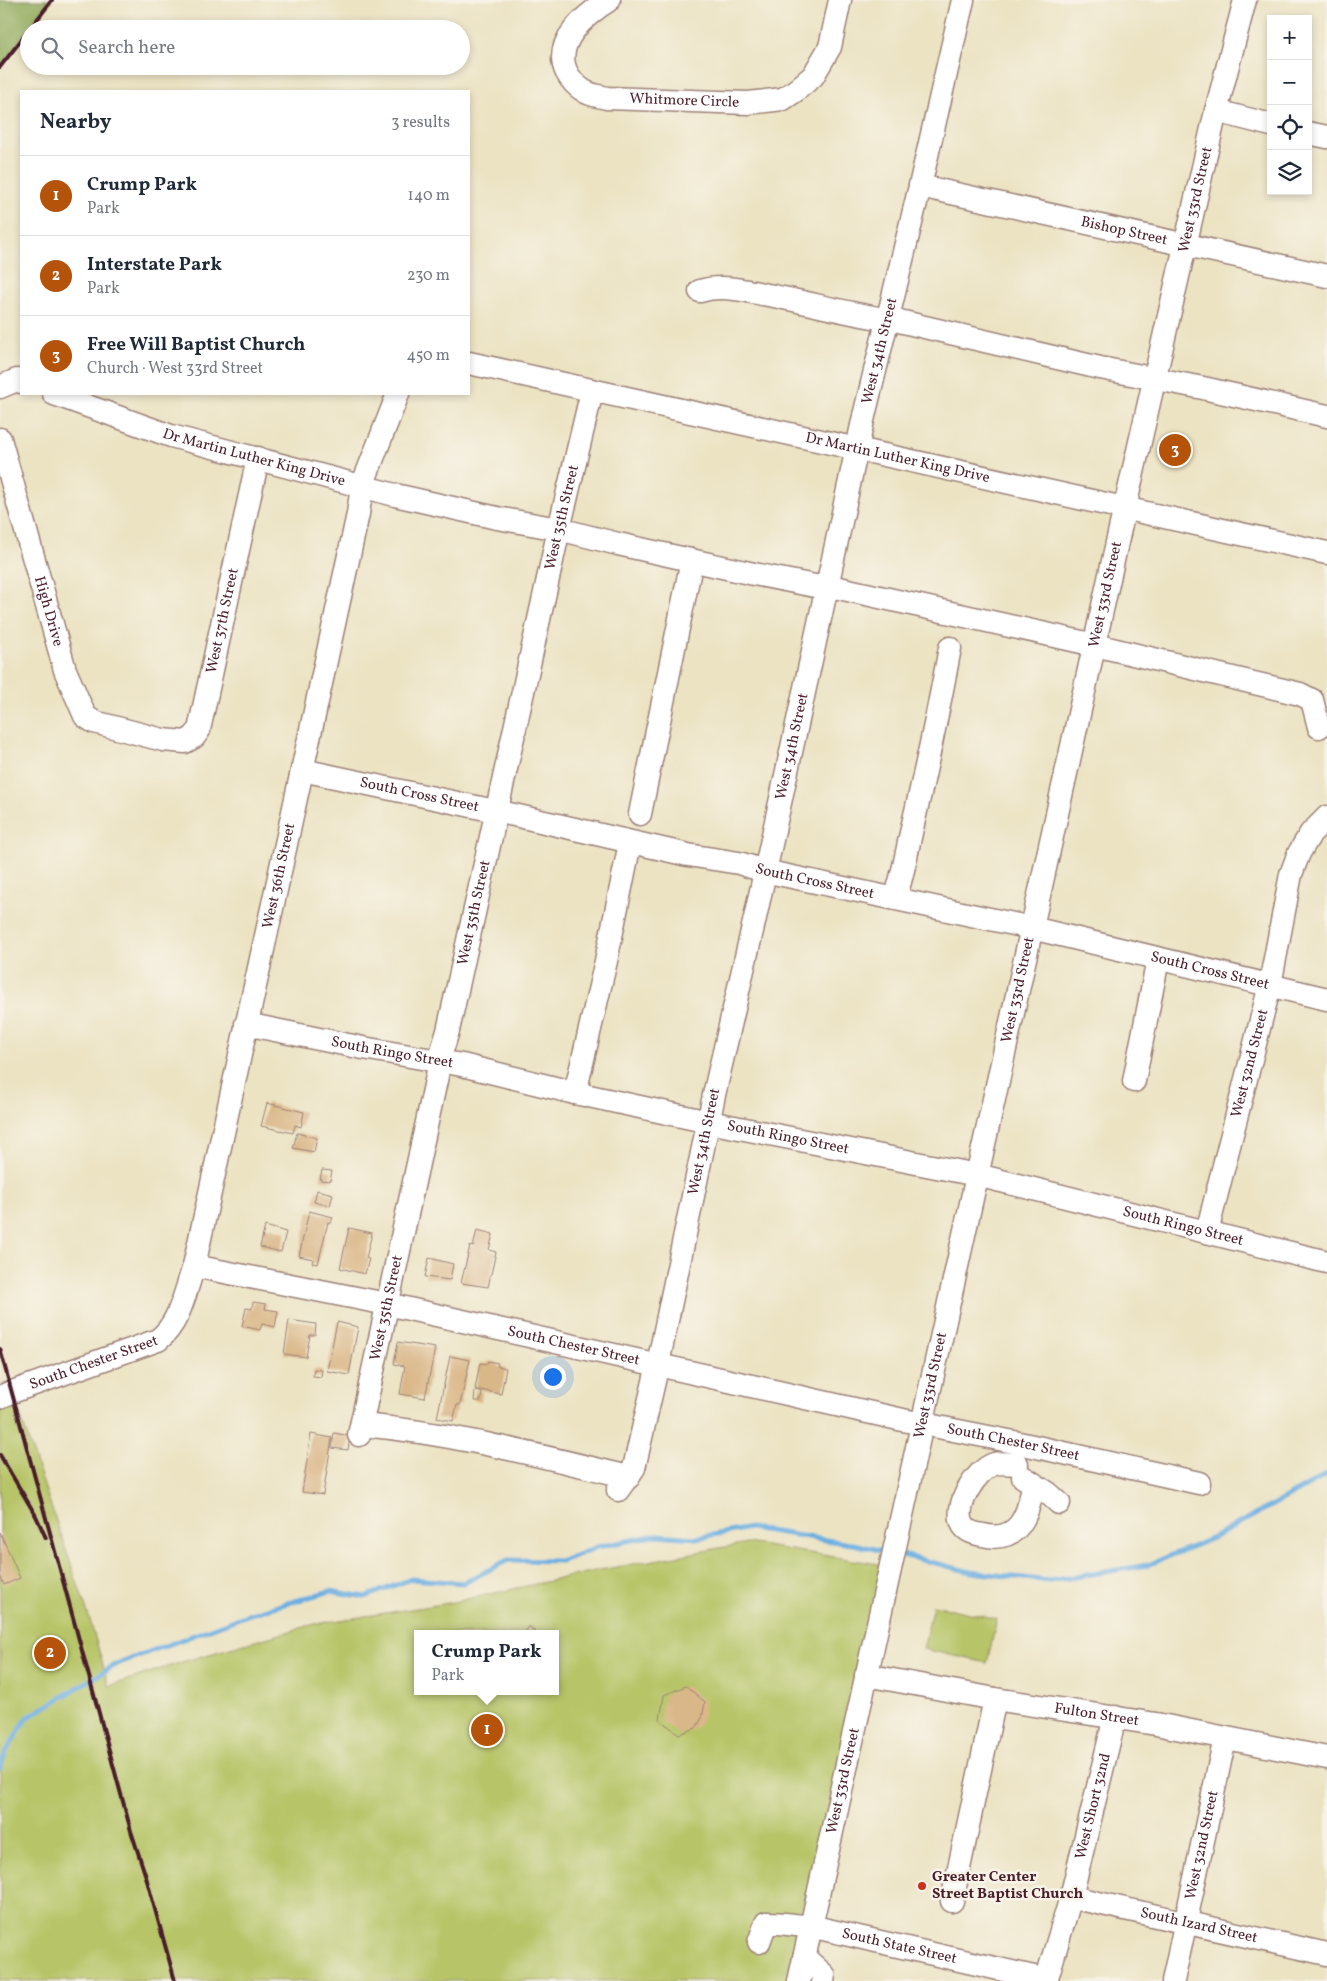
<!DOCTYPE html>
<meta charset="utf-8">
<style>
body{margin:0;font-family:Vollkorn,serif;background:#f2f2f3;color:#1f2937}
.controls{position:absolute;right:15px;top:15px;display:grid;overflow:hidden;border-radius:0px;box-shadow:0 2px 8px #0003}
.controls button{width:45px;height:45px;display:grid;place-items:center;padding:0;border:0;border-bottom:1px solid #e0e1e3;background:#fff;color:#1f2937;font:25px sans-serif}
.you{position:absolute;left:552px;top:1376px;width:18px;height:18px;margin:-12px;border:4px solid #fff;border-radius:50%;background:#1a73e8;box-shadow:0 0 0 8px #1a73e833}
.badge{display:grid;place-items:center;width:32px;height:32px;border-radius:50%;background:#b45309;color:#fff;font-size:16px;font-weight:700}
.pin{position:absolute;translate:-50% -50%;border:2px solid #fff;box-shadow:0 1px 5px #0006}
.popup{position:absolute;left:414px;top:1630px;width:145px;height:65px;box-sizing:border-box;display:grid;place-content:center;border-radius:0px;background:#fff;filter:drop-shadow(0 1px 4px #0005);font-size:16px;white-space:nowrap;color:#747a83}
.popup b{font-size:19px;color:#1f2937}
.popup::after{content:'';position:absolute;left:50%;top:100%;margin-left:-10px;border:10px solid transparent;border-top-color:#fff}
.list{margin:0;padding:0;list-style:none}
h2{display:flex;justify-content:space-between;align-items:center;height:65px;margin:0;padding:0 20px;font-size:21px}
h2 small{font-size:16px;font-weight:400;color:#747a83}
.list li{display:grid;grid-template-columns:32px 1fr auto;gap:15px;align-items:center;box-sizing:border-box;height:80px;padding:0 20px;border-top:1px solid #e0e1e3}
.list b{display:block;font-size:19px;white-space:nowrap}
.list p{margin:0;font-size:16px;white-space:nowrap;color:#747a83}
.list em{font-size:16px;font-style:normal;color:#747a83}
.icon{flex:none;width:28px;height:28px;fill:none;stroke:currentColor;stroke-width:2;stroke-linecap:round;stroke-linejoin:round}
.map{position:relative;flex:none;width:1327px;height:1981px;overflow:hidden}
.search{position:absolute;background:#fff;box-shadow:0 2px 8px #0003;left:20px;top:20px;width:450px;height:55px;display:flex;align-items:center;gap:12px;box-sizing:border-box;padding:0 18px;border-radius:28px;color:#747a83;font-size:19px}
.panel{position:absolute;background:#fff;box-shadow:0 2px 8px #0003;left:20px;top:90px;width:450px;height:305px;border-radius:0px}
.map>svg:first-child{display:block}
.green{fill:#b7c567;stroke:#807249;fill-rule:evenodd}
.forest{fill:#91aa5c;stroke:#6e6444}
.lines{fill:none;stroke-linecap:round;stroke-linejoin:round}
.stream{stroke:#6dafe1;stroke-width:5}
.building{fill:#dab788}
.minor-casing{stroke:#9b8177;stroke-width:25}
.minor{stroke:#fff;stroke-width:22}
.rail{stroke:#4a1f2b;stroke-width:4}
.poi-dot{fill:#c8321e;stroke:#f7f3e8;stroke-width:2}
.labels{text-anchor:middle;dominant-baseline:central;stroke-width:5;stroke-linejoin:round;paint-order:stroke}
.street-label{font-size:15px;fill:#4a1f2b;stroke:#f7f3e8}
.poi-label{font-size:15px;font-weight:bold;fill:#4a1f2b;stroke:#f7f3e8;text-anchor:start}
</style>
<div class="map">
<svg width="1327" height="1981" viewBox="0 0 1327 1981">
<rect width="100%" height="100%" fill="#f7f3e8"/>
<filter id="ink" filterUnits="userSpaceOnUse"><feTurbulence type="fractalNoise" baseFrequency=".02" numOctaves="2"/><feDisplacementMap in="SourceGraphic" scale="10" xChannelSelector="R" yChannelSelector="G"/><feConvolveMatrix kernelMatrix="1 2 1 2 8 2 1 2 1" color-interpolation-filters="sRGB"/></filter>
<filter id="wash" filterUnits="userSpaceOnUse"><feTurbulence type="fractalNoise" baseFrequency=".0096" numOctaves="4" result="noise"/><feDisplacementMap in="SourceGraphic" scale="20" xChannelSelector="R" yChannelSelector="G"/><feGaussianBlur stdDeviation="1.12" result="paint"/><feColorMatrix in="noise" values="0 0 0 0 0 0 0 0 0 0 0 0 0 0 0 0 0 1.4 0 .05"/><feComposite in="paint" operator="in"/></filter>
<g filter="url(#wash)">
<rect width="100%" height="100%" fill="#ece3c3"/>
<path class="green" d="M0,1387L12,1392L90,1620L109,1686L185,1661L315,1624L449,1603L600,1570L747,1543L891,1566L796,1981H0ZM418,1634H556V1691H418Z
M933,1605L997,1619L987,1663L923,1649Z"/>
<path class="forest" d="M0,0H52L0,67Z"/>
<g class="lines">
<path class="stream" d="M898,1554L971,1572L1050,1581L1148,1565L1213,1538L1327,1475
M0,1768L6,1752L27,1718L117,1664L250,1614L330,1591L365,1597L411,1579L464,1583L508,1560L562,1561L597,1547L657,1535L696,1538L750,1528L858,1545L887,1552"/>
</g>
<g id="blocks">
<path class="building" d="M267,1103L304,1112L301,1127L295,1125L293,1133L261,1126Z
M297,1133L317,1138L314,1152L293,1148Z
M322,1170L332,1171L330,1181L320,1180Z
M317,1190L333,1194L330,1206L314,1202Z
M309,1211L333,1217L331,1223L328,1222L318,1264L312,1263L313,1259L299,1256Z
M265,1226L286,1232L281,1252L260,1247Z
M349,1228L372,1233L366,1258L369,1259L365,1274L340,1268Z
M477,1230L493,1234L489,1250L496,1252L488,1287L461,1283L470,1246L473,1247Z
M429,1258L453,1264L450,1280L425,1277Z
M253,1302L266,1304L265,1309L278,1311L275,1327L262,1324L260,1330L242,1326L246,1308L252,1309Z
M289,1320L316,1324L315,1335H310L306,1357L284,1354Z
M337,1322L358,1327L349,1375L327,1371Z
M398,1342L435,1348L425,1398L400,1394L405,1366L394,1364Z
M450,1356L470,1360L460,1405H457L453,1421L437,1418Z
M488,1361L498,1363L497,1366L506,1368L501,1394L475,1389L480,1363L487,1364Z
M314,1369L322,1370L321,1377L313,1376Z
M475,1391L482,1392L481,1401H474Z
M334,1433L350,1436L348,1450L332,1448Z
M311,1434L332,1438L323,1495L302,1492Z
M0,1532L20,1578L4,1585L0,1575Z
M529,1626L537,1634H522Z
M686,1686L705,1702L702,1718L696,1728L679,1734L660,1720L664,1695Z"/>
</g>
</g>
<g filter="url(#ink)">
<use href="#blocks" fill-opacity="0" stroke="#9b8177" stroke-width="1"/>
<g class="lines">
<g class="minor-casing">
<g id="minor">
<path id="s1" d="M609,0C587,14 553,41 566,71C570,79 576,86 584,91C590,95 599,96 607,98L748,103L783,99L795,91L813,76L830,47L840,0"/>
<path d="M1216,111L1271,125"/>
<path d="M1308,133L1327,137"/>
<path id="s2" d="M920,186L1327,276"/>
<path d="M700,291C723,284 745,291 768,295C812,303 855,316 899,321L1100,368L1203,388L1327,416"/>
<path id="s3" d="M469,363L1327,553"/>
<path d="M0,387L17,380L21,382"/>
<path id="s4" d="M54,394L171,436L395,495L497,518L559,529L618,544L754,574L815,586L839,588L1095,645L1300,694L1312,700L1319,727"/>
<path id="s5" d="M0,439L65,670L85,716L94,722L163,740L185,742L194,737L199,730L258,458"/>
<path id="s6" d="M302,770L514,815L688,855L739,863L764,871L1032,928L1327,999"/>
<path d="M640,814L692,560"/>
<path d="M895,898C904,873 907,849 913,824C927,765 939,707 950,648"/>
<path id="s7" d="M246,1024L363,1048L462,1065L575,1093L709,1122L977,1175L1327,1262"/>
<path d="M1134,1081L1158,959"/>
<path d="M575,1093L606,961L630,843"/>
<path id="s8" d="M1207,1232L1270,985L1291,874L1299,853L1311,833L1327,817"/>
<path id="s9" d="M194,1266L387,1304L903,1420L1019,1443L1199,1483"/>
<path id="s10" d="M0,1397L12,1392L158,1340C180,1323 185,1292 194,1266L358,514L362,486L398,394"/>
<path d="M362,1425C453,1433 540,1456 629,1477"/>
<path id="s11" d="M359,1435L437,1076L439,1060L448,1031L559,529L592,391"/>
<path d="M1017,1464C1010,1464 1000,1462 994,1464C976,1470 953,1506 963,1525C967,1532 976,1534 983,1535C1019,1544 1029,1514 1033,1484"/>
<path d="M1023,1477L1048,1493L1059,1503"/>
<path id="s12" d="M618,1490L634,1468L658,1364L714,1095L755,918L864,416L920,186L963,0"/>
<path id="s13" d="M866,1675L995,1699L1156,1724L1327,1758"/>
<path id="s14" d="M1071,1897L1327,1954"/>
<path d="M952,1901L995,1699"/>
<path id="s15" d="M759,1942L766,1923C780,1922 795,1926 810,1926L1047,1980"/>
<path d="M804,1957L824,1975L823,1981"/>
<path id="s16" d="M799,1981L1120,529L1216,111L1245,0"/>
<path id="s17" d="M1046,1981L1071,1897L1115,1717"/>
<path id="s18" d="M1173,1981L1225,1738"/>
</g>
</g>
<use href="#minor" class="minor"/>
<path class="rail" d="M30,29L52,0
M0,67L29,30
M0,1349L131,1831L146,1877L175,1981
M0,1455L36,1516L46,1538"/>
</g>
</g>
<circle class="poi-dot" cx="922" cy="1886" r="5"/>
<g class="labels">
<g class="street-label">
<text stroke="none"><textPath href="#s1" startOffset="219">Whitmore Circle</textPath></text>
<text stroke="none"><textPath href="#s16" startOffset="1825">West 33rd Street</textPath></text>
<text stroke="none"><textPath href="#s2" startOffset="209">Bishop Street</textPath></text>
<text stroke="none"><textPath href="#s12" startOffset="1171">West 34th Street</textPath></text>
<text stroke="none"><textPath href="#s4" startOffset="210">Dr Martin Luther King Drive</textPath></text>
<text stroke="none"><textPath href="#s3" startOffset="439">Dr Martin Luther King Drive</textPath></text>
<text stroke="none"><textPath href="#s11" startOffset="940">West 35th Street</textPath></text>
<text stroke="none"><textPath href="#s16" startOffset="1420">West 33rd Street</textPath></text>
<text stroke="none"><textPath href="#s5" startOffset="179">High Drive</textPath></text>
<text stroke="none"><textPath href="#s5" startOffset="525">West 37th Street</textPath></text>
<text stroke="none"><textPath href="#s12" startOffset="766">West 34th Street</textPath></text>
<text stroke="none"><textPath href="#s6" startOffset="120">South Cross Street</textPath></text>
<text stroke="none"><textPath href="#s10" startOffset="651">West 36th Street</textPath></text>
<text stroke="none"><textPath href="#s6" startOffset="525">South Cross Street</textPath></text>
<text stroke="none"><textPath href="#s11" startOffset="535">West 35th Street</textPath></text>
<text stroke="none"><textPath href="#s6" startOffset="930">South Cross Street</textPath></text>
<text stroke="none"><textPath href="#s16" startOffset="1015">West 33rd Street</textPath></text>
<text stroke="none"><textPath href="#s7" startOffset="149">South Ringo Street</textPath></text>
<text stroke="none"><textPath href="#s8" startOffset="174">West 32nd Street</textPath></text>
<text stroke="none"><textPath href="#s7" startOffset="554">South Ringo Street</textPath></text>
<text stroke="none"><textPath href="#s12" startOffset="361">West 34th Street</textPath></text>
<text stroke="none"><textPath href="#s7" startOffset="959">South Ringo Street</textPath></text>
<text stroke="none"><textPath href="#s11" startOffset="130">West 35th Street</textPath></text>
<text stroke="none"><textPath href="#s9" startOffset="388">South Chester Street</textPath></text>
<text stroke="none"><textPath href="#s10" startOffset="100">South Chester Street</textPath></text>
<text stroke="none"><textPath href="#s16" startOffset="610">West 33rd Street</textPath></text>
<text stroke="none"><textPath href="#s9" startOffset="838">South Chester Street</textPath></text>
<text stroke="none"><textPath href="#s13" startOffset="234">Fulton Street</textPath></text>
<text stroke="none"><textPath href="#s16" startOffset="205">West 33rd Street</textPath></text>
<text stroke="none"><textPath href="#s17" startOffset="181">West Short 32nd</textPath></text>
<text stroke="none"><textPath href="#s18" startOffset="139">West 32nd Street</textPath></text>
<text stroke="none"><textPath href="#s14" startOffset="131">South Izard Street</textPath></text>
<text stroke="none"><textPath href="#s15" startOffset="156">South State Street</textPath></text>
</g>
<g class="poi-label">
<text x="932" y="1877">Greater Center<tspan x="932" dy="17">Street Baptist Church</tspan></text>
</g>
</g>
</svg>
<div class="controls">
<button>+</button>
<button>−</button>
<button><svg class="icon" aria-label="locate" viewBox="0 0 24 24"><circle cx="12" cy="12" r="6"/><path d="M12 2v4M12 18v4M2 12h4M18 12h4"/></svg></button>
<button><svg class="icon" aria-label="layers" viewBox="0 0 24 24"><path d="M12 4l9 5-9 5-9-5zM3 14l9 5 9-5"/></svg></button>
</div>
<div class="you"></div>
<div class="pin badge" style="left:487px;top:1730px">1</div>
<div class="popup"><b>Crump Park</b>Park</div>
<div class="pin badge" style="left:50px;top:1653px">2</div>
<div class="pin badge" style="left:1175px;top:450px">3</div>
<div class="search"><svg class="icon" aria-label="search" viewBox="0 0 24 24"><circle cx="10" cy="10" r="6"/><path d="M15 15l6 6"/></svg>Search here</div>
<section class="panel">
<h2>Nearby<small>3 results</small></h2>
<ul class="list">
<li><span class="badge">1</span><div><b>Crump Park</b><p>Park</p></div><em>140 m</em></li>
<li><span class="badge">2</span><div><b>Interstate Park</b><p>Park</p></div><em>230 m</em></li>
<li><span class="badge">3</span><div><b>Free Will Baptist Church</b><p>Church · West 33rd Street</p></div><em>450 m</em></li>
</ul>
</section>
</div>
